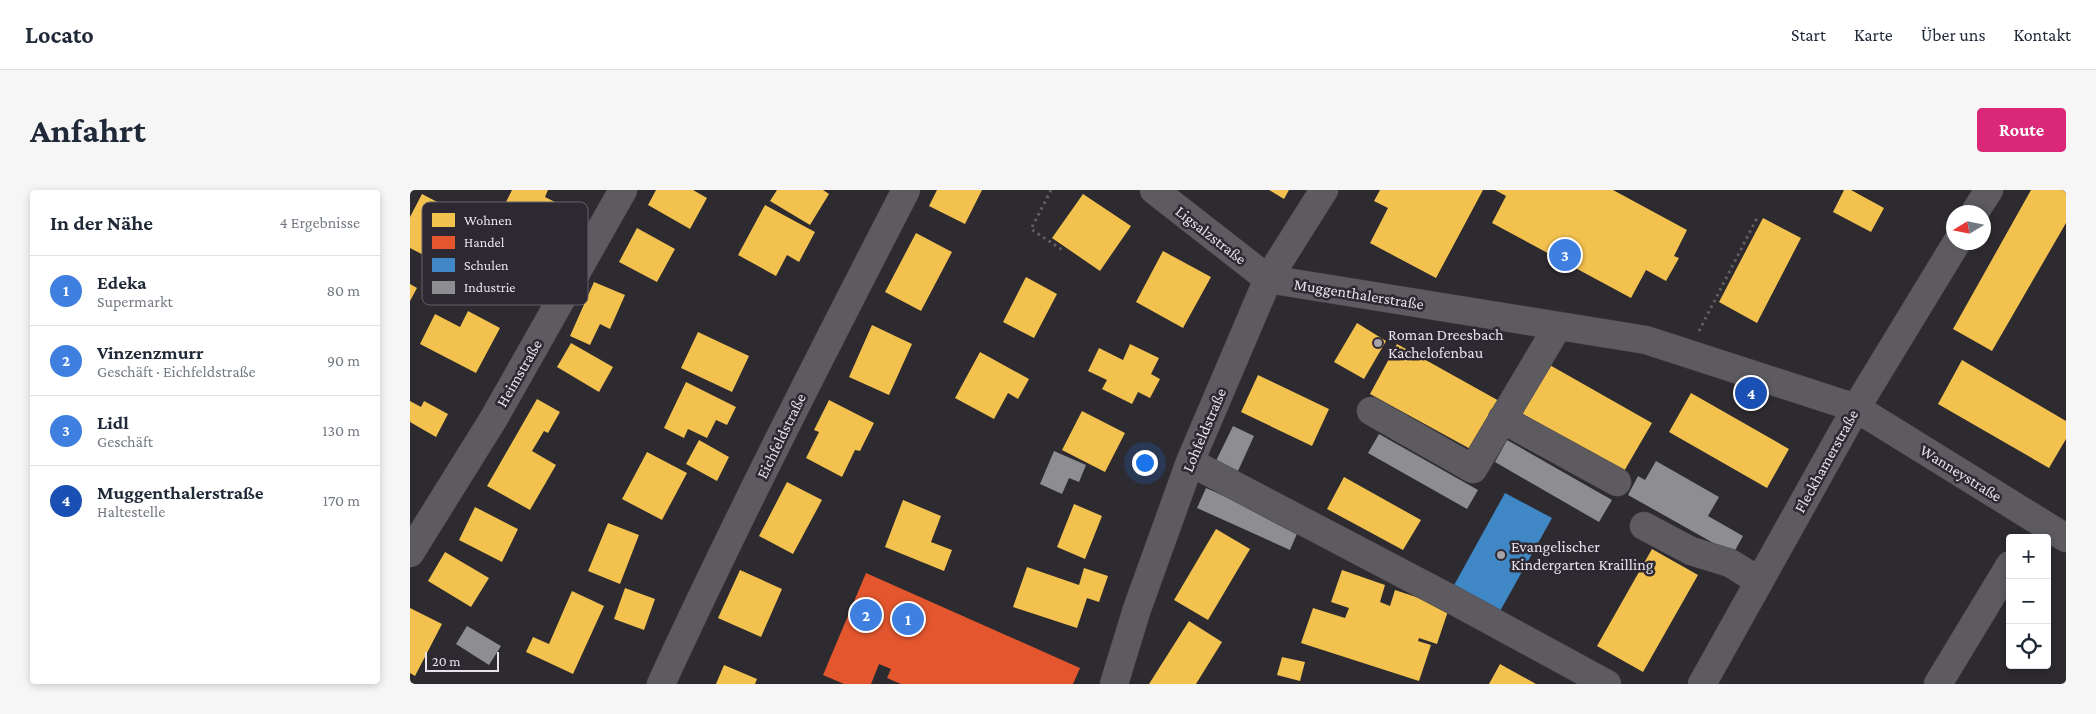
<!DOCTYPE html>
<html lang="de">
<meta charset="utf-8">
<style>
body{margin:0;font-family:"Crimson Pro",serif;background:#f6f6f7;color:#1f2937}
.controls{position:absolute;right:15px;bottom:15px;display:grid;overflow:hidden;border-radius:5px;box-shadow:0 2px 8px #0003}
.controls button{width:45px;height:45px;display:grid;place-items:center;padding:0;border:0;border-bottom:1px solid #e0e1e3;background:#fff;color:#1f2937;font:25px sans-serif}
.compass{position:absolute;left:1536px;top:15px;width:45px;height:45px;border-radius:50%;background:#fff;box-shadow:0 2px 8px #0003;rotate:260deg}
.scale{position:absolute;left:15px;bottom:12px;width:74px;box-sizing:border-box;padding-left:5px;border:2px solid #e7e3eb;border-top:0;font-size:14px;line-height:18px;white-space:nowrap;color:#e7e3eb;-webkit-text-stroke:4px #2d2832;paint-order:stroke}
.you{position:absolute;left:734px;top:272px;width:18px;height:18px;margin:-12px;border:4px solid #fff;border-radius:50%;background:#1a73e8;box-shadow:0 0 0 8px #1a73e833}
.badge{display:grid;place-items:center;width:32px;height:32px;border-radius:50%;background:#db2777;color:#fff;font-size:16px;font-weight:700}
.pin{position:absolute;translate:-50% -50%;border:2px solid #fff;box-shadow:0 1px 5px #0006}
.list{margin:0;padding:0;list-style:none}
h2{display:flex;justify-content:space-between;align-items:center;height:65px;margin:0;padding:0 20px;font-size:21px}
h2 small{font-size:16px;font-weight:400;color:#747a83}
.list li{display:grid;grid-template-columns:32px 1fr auto;gap:15px;align-items:center;box-sizing:border-box;height:70px;padding:0 20px;border-top:1px solid #e0e1e3}
.list b{display:block;font-size:19px;white-space:nowrap}
.list p{margin:0;font-size:16px;white-space:nowrap;color:#747a83}
.list em{font-size:16px;font-style:normal;color:#747a83}
.icon{flex:none;width:28px;height:28px;fill:none;stroke:currentColor;stroke-width:2;stroke-linecap:round;stroke-linejoin:round}
.map{position:relative;flex:none;width:1656px;height:494px;overflow:hidden;border-radius:5px}
header{display:flex;align-items:center;gap:30px;box-sizing:border-box;height:70px;padding:0 25px;background:#fff;border-bottom:1px solid #e0e1e3}
header strong{font-size:24px}
nav{display:flex;gap:28px;margin-inline-start:auto;font-size:18px}
.intro{display:flex;align-items:center;justify-content:space-between;box-sizing:border-box;height:120px;padding:0 30px}
h1{margin:0;font-size:35px}
.button{padding:12px 22px;border-radius:5px;background:#db2777;color:#fff;font-size:18px;font-weight:700}
main{display:flex;gap:30px;padding:0 30px}
aside{flex:1;background:#fff;border-radius:5px;box-shadow:0 2px 8px #0003}
.map>svg:first-child{display:block}
.homes{fill:#f2c14e}
.shops{fill:#e4572e}
.schools{fill:#3f88c5}
.industry{fill:#8d8d92}
.lines{fill:none;stroke-linecap:round;stroke-linejoin:round}
.minor-casing{stroke:#48454a;stroke-width:29}
.path{stroke:#615f62;stroke-width:3;stroke-dasharray:2.5 4;stroke-linecap:butt}
.minor{stroke:#5d5b60;stroke-width:28}
.poi-dot{fill:#a6a2aa;stroke:#2d2832;stroke-width:2}
.labels{text-anchor:middle;dominant-baseline:central;stroke-width:5;stroke-linejoin:round;paint-order:stroke}
.street-label{font-size:16px;fill:#e7e3eb;stroke:#2d2832}
.poi-label{font-size:16px;fill:#e7e3eb;stroke:#2d2832;text-anchor:start}
.key{fill:#2d2832;stroke:#65606a;stroke-width:1}
.key-label{font-size:14px;fill:#e7e3eb}
</style>
<header>
<strong>Locato</strong>
<nav><a>Start</a><a>Karte</a><a>Über uns</a><a>Kontakt</a></nav>
</header>
<div class="intro"><h1>Anfahrt</h1><a class="button">Route</a></div>
<main>
<aside>
<h2>In der Nähe<small>4 Ergebnisse</small></h2>
<ul class="list">
<li><span class="badge" style="background:#3f7fe0">1</span><div><b>Edeka</b><p>Supermarkt</p></div><em>80 m</em></li>
<li><span class="badge" style="background:#3f7fe0">2</span><div><b>Vinzenzmurr</b><p>Geschäft · Eichfeldstraße</p></div><em>90 m</em></li>
<li><span class="badge" style="background:#3f7fe0">3</span><div><b>Lidl</b><p>Geschäft</p></div><em>130 m</em></li>
<li><span class="badge" style="background:#1a4fb4">4</span><div><b>Muggenthalerstraße</b><p>Haltestelle</p></div><em>170 m</em></li>
</ul>
</aside>
<div class="map">
<svg width="1656" height="494" viewBox="0 0 1656 494">
<rect width="100%" height="100%" fill="#2d2a30"/>
<path class="homes" d="M102,0H138L135,7L157,18L142,47L92,20Z
M246,0H283L297,8L280,39L238,15Z
M367,0H413L419,4L400,35L360,11Z
M527,0H572L555,34L519,16Z
M859,0H879L874,9Z
M970,0H1073L1026,88L960,53L978,18L964,11Z
M1085,0H1203L1277,40L1264,66L1269,68L1256,91L1236,80L1221,108L1082,33L1096,6Z
M1434,0H1441L1474,18L1461,42L1423,22Z
M1621,0H1656V33L1582,161L1543,139Z
M12,4L54,26L29,73L0,58V27Z
M673,4L721,36L690,81L642,48Z
M355,15L405,42L389,72L377,65L366,86L328,65Z
M1353,28L1391,48L1347,133L1309,112Z
M227,38L265,59L247,92L209,72Z
M506,43L542,62L511,121L475,102Z
M753,61L801,87L773,138L726,112Z
M616,87L647,104L624,148L593,132Z
M184,92L215,105L200,139L190,134L180,155L160,146Z
M0,94L7,98L0,111Z
M58,121L90,138L66,183L10,154L25,124L50,137Z
M947,133L976,151L954,189L924,172Z
M462,135L502,154L479,205L439,187Z
M288,142L339,166L322,202L271,178Z
M161,153L203,177L189,202L147,177Z
M720,154L749,168L741,184L750,189L740,208L728,202L722,214L692,199L697,190L678,181L689,158L713,170Z
M987,154L1091,212L1064,261L960,204Z
M570,162L619,189L608,209L598,203L584,229L545,208Z
M1552,170L1656,231V249L1639,278L1528,214Z
M1138,174L1242,233L1213,283L1110,225Z
M848,185L919,219L902,256L831,222Z
M276,192L326,217L317,235L306,230L297,248L278,239L274,248L254,238Z
M1281,203L1379,259L1357,298L1259,242Z
M127,209L150,222L138,243L134,241L122,261L146,275L120,320L77,296Z
M419,210L464,233L450,261L445,260L432,287L396,268L409,242L404,240Z
M0,211L11,217L14,211L38,224L26,247L0,232Z
M672,221L715,243L695,282L652,260Z
M289,250L319,267L307,291L276,274Z
M237,262L277,283L252,330L212,309Z
M934,287L1011,330L993,360L917,319Z
M377,292L412,310L383,364L349,346Z
M493,310L531,326L521,352L542,360L534,381L475,357Z
M664,314L692,326L675,369L647,357Z
M65,317L108,339L92,372L49,350Z
M198,333L229,345L210,394L178,381Z
M806,339L840,359L798,430L764,410Z
M1242,359L1288,385L1233,482L1187,456Z
M35,362L79,388L61,417L18,391Z
M617,377L669,395L674,378L698,386L689,412L677,408L667,438L603,417Z
M330,380L372,399L351,447L308,428Z
M932,380L975,395L970,412L980,416L985,400L1039,418L1027,454L1009,448L1008,451L1021,455L1009,491L891,453L903,418L935,428L939,418L921,412Z
M215,398L245,409L234,440L204,429Z
M162,401L194,416L163,484L116,462L123,447L139,454Z
M0,418L32,434L5,486L0,483Z
M779,431L812,452L786,494H739Z
M872,467L895,472L890,491L867,485Z
M1090,474L1126,494H1079Z
M314,475L347,489L345,494H306Z"/>
<path class="shops" d="M456,383L670,478L663,494H491L477,488L481,479L469,474L461,494H434L413,485Z"/>
<path class="schools" d="M1095,303L1142,328L1089,423L1043,397Z"/>
<path class="industry" d="M823,236L844,246L828,281L806,271Z
M969,244L1068,300L1057,319L958,263Z
M1097,250L1202,310L1189,332L1085,272Z
M644,261L676,275L669,292L659,288L652,304L630,294Z
M1246,271L1309,307L1298,326L1333,346L1323,364L1218,305L1228,286L1235,290Z
M796,298L889,339L880,360L787,318Z
M57,436L91,456L79,475L46,454Z"/>
<g class="lines">
<g class="minor-casing">
<path id="minor" d="M744,0L858,89L1236,150L1446,218L1656,348
M1565,22L1579,0
M961,221L1063,279L1148,136
M1092,229L1207,292
M780,272L1039,408L1197,494
M1234,336L1281,361L1320,373L1349,391
M0,363L84,228L213,0
M251,494C328,327 412,163 496,0
M704,494L727,419L780,272L858,89L914,0
M1292,494L1446,218L1547,52
M1528,494L1600,375"/>
</g>
<path class="path" d="M641,0L621,39L654,61
M1289,141L1347,28"/>
<use href="#minor" class="minor"/>
</g>
<g class="poi-dot">
<circle cx="968" cy="153" r="5"/>
<circle cx="1091" cy="365" r="5"/>
</g>
<g class="labels">
<g class="street-label">
<text transform="translate(801 45) rotate(38)">Ligsalzstraße</text>
<text transform="translate(949 104) rotate(9)">Muggenthalerstraße</text>
<text transform="translate(109 183) rotate(-60)">Heimstraße</text>
<text transform="translate(794 240) rotate(-67)">Lohfeldstraße</text>
<text transform="translate(371 246) rotate(-64)">Eichfeldstraße</text>
<text transform="translate(1416 271) rotate(-61)">Fleckhamerstraße</text>
<text transform="translate(1551 283) rotate(32)">Wanneystraße</text>
</g>
<g class="poi-label">
<text x="978" y="144">Roman Dreesbach<tspan x="978" dy="18">Kachelofenbau</tspan></text>
<text x="1101" y="356">Evangelischer<tspan x="1101" dy="18">Kindergarten Krailling</tspan></text>
</g>
</g>
<rect x="12" y="12" width="166" height="103" rx="8" class="key"/>
<rect x="22" y="23" width="23" height="14" fill="#f2c14e"/>
<rect x="22" y="46" width="23" height="13" fill="#e4572e"/>
<rect x="22" y="68" width="23" height="14" fill="#3f88c5"/>
<rect x="22" y="91" width="23" height="13" fill="#8d8d92"/>
<g class="key-label">
<text x="54" y="35">Wohnen</text>
<text x="54" y="57">Handel</text>
<text x="54" y="80">Schulen</text>
<text x="54" y="102">Industrie</text>
</g>
</svg>
<div class="controls">
<button>+</button>
<button>−</button>
<button><svg class="icon" aria-label="locate" viewBox="0 0 24 24"><circle cx="12" cy="12" r="6"/><path d="M12 2v4M12 18v4M2 12h4M18 12h4"/></svg></button>
</div>
<svg class="compass" viewBox="-18 -18 36 36"><path d="M0-13l5 13h-10z" fill="#e53935"/><path d="M0 13l5-13h-10z" fill="#747a83"/></svg>
<div class="scale">20 m</div>
<div class="you"></div>
<div class="pin badge" style="left:498px;top:429px;background:#3f7fe0">1</div>
<div class="pin badge" style="left:456px;top:425px;background:#3f7fe0">2</div>
<div class="pin badge" style="left:1155px;top:65px;background:#3f7fe0">3</div>
<div class="pin badge" style="left:1341px;top:203px;background:#1a4fb4">4</div>
</div>
</main>
